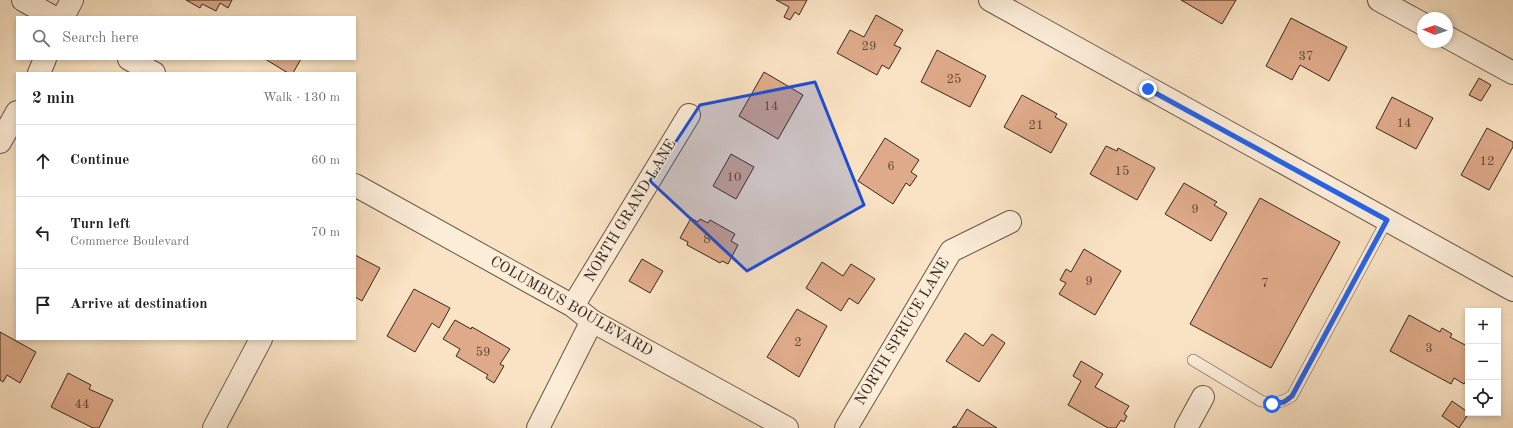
<!DOCTYPE html>
<meta charset="utf-8">
<style>
body{margin:0;font-family:"Old Standard TT",serif;background:#f6f6f6;color:#222}
.controls{position:absolute;right:12px;bottom:12px;display:grid;overflow:hidden;border-radius:0px;box-shadow:0 2px 6px #0003}
.controls button{width:36px;height:36px;display:grid;place-items:center;padding:0;border:0;border-bottom:1px solid #e0e0e0;background:#fff;color:#222;font:20px sans-serif}
.compass{position:absolute;left:1417px;top:12px;width:36px;height:36px;border-radius:50%;background:#fff;box-shadow:0 2px 6px #0003;rotate:272deg}
.stop{position:absolute;width:12px;height:12px;margin:-9px;border:3px solid #2563eb;border-radius:50%;background:#fff}
.stop.end{background:#2563eb;border-color:#fff;box-shadow:0 1px 4px #0008}
.list{margin:0;padding:0;list-style:none}
h2{display:flex;justify-content:space-between;align-items:center;height:52px;margin:0;padding:0 16px;font-size:17px}
h2 small{font-size:13px;font-weight:400;color:#767676}
.list li{display:grid;grid-template-columns:26px 1fr auto;gap:12px;align-items:center;box-sizing:border-box;height:72px;padding:0 16px;border-top:1px solid #e0e0e0}
.list b{display:block;font-size:15px;white-space:nowrap}
.list p{margin:0;font-size:13px;white-space:nowrap;color:#767676}
.list em{font-size:13px;font-style:normal;color:#767676}
.icon{flex:none;width:22px;height:22px;fill:none;stroke:currentColor;stroke-width:2;stroke-linecap:round;stroke-linejoin:round}
.map{position:relative;flex:none;width:1513px;height:428px;overflow:hidden}
.search{position:absolute;background:#fff;box-shadow:0 2px 6px #0003;left:16px;top:16px;width:340px;height:44px;display:flex;align-items:center;gap:10px;box-sizing:border-box;padding:0 14px;border-radius:0px;color:#767676;font-size:15px}
.panel{position:absolute;background:#fff;box-shadow:0 2px 6px #0003;left:16px;top:72px;width:340px;height:268px;border-radius:0px}
.map>svg:first-child{display:block}
.building{fill:#deaa89;stroke:#37281f}
.lines{fill:none;stroke-linecap:round;stroke-linejoin:round}
.service-casing{stroke:#685748;stroke-width:12}
.minor-casing{stroke:#685748;stroke-width:24}
.service{stroke:#fcedd9;stroke-width:11}
.minor{stroke:#fcedd9;stroke-width:22}
.route{stroke:#2563eb;stroke-width:5}
.marked{fill:#1d4ed8;fill-opacity:0.2;stroke:#1d4ed8;stroke-width:3;stroke-linejoin:round}
.labels{text-anchor:middle;dominant-baseline:central;stroke-width:3;stroke-linejoin:round;paint-order:stroke}
.number-label{font-size:13px;fill:#61483a}
.street-label{font-size:15px;fill:#37281f;stroke:#fcedd9}
</style>
<div class="map">
<svg width="1513" height="428" viewBox="0 0 1513 428">
<rect width="100%" height="100%" fill="#fae3c4"/>
<filter id="stains"><feTurbulence type="fractalNoise" baseFrequency=".005" numOctaves="4"/><feColorMatrix values="0 0 0 0 .2 0 0 0 0 .09 0 0 0 0 .02 0 0 0 .5 -.17"/></filter>
<radialGradient id="worn" r=".72"><stop offset=".6" stop-color="#630" stop-opacity="0"/><stop offset="1" stop-color="#630" stop-opacity=".3"/></radialGradient>
<path class="building" d="M186,0H232L228,8L220,3L216,11L202,4L200,8Z
M776,0H807L799,15L795,12L790,20L784,17L789,7Z
M1181,0H1236L1222,24Z
M876,15L903,30L894,45L901,48L889,69L882,65L877,75L837,53L850,30L864,37Z
M1291,18L1347,47L1329,81L1300,65L1292,80L1266,66Z
M937,50L986,76L970,107L921,82Z
M265,59H301L293,73H288Z
M764,72L803,95L778,139L739,116Z
M1479,78L1491,85L1481,101L1469,95Z
M1022,95L1057,114L1055,117L1067,124L1051,153L1004,127Z
M1392,97L1433,118L1416,149L1376,128Z
M1487,128L1513,142V147L1489,190L1461,175Z
M885,138L919,160L911,172L917,176L910,186L906,183L893,204L858,181Z
M1106,146L1117,151L1118,148L1155,168L1137,200L1090,174Z
M731,154L754,167L736,199L713,186Z
M1184,183L1217,202L1214,205L1227,213L1211,241L1165,214Z
M1260,198L1340,242L1271,368L1190,324Z
M691,218L698,222L700,219L708,223L710,220L735,234L731,241L738,245L728,264L722,261L720,263L687,245L688,242L680,238Z
M1084,249L1121,271L1095,315L1059,294L1066,283L1060,280L1066,269L1071,272Z
M355,255L380,268L362,301L355,297Z
M642,259L663,271L650,293L629,281Z
M822,262L843,276L851,264L875,279L858,304L849,298L841,311L806,288Z
M414,289L450,308L439,328L432,323L415,352L387,336Z
M797,309L827,326L799,377L767,357Z
M1409,315L1440,332L1442,328L1452,334L1450,337L1467,346L1465,350L1468,352V377L1464,384L1454,378L1451,384L1390,351Z
M455,320L471,329L472,327L510,349L500,364L504,366L494,383L486,378L488,375L456,356L460,349L443,339Z
M0,332L36,352L20,383L7,375L3,382L0,380Z
M965,333L983,346L992,334L1005,343L979,382L946,361Z
M1081,361L1103,374L1095,387L1129,406L1124,414L1127,416L1124,422L1121,420L1116,428H1108L1068,405L1081,381L1073,376Z
M68,373L91,385L89,389L113,400L99,428H93L51,407Z
M1452,401L1469,413L1459,428L1442,416Z
M967,409L997,428H952L954,426L956,427Z"/>
<g class="lines">
<g class="service-casing">
<path id="service" d="M1193,360L1261,401C1274,404 1281,403 1292,396L1387,220"/>
</g>
<g class="minor-casing">
<path id="minor" d="M23,0L53,17
M990,0L1513,290
M1379,0L1423,24
M63,17L72,0
M1447,37L1513,73
M129,59L154,73
M39,73L45,59
M0,142L17,112
M355,185L573,306L592,321L787,428
M573,306L689,115
M214,428L261,339
M538,428L592,321
M846,428L951,251L1010,222
M1186,428L1203,397"/>
</g>
<use href="#service" class="service"/>
<use href="#minor" class="minor"/>
</g>
<g class="lines">
<path class="route" d="M1148,89L1387,220L1292,396L1284,402L1272,404"/>
</g>
<path class="marked" d="M815,82L864,205L747,271L650,181L700,105Z"/>
<g class="labels">
<g class="number-label">
<text x="869" y="46">29</text>
<text x="1306" y="56">37</text>
<text x="954" y="79">25</text>
<text x="771" y="106">14</text>
<text x="1404" y="123">14</text>
<text x="1036" y="125">21</text>
<text x="1487" y="161">12</text>
<text x="891" y="166">6</text>
<text x="1122" y="171">15</text>
<text x="734" y="177">10</text>
<text x="1195" y="209">9</text>
<text x="707" y="239">8</text>
<text x="1089" y="281">9</text>
<text x="1265" y="283">7</text>
<text x="798" y="342">2</text>
<text x="1429" y="348">3</text>
<text x="483" y="352">59</text>
<text x="82" y="404">44</text>
</g>
<g class="street-label">
<text transform="translate(631 211) rotate(-59)">NORTH GRAND LANE</text>
<text transform="translate(571 307) rotate(30)">COLUMBUS BOULEVARD</text>
<text transform="translate(903 332) rotate(-59)">NORTH SPRUCE LANE</text>
</g>
</g>
<rect width="100%" height="100%" filter="url(#stains)"/>
<rect width="100%" height="100%" fill="url(#worn)"/>
</svg>
<div class="controls">
<button>+</button>
<button>−</button>
<button><svg class="icon" aria-label="locate" viewBox="0 0 24 24"><circle cx="12" cy="12" r="6"/><path d="M12 2v4M12 18v4M2 12h4M18 12h4"/></svg></button>
</div>
<svg class="compass" viewBox="-18 -18 36 36"><path d="M0-13l5 13h-10z" fill="#e53935"/><path d="M0 13l5-13h-10z" fill="#767676"/></svg>
<div class="stop" style="left:1272px;top:404px"></div>
<div class="stop end" style="left:1148px;top:89px"></div>
<div class="search"><svg class="icon" aria-label="search" viewBox="0 0 24 24"><circle cx="10" cy="10" r="6"/><path d="M15 15l6 6"/></svg>Search here</div>
<section class="panel">
<h2>2 min<small>Walk · 130 m</small></h2>
<ul class="list">
<li><svg class="icon" aria-label="ahead" viewBox="0 0 24 24"><path d="M12 20V5M6 11l6-6 6 6"/></svg><div><b>Continue</b></div><em>60 m</em></li>
<li><svg class="icon" aria-label="left" viewBox="0 0 24 24"><path d="M17 20v-9H6M10 6l-5 5 5 5"/></svg><div><b>Turn left</b><p>Commerce Boulevard</p></div><em>70 m</em></li>
<li><svg class="icon" aria-label="arrive" viewBox="0 0 24 24"><path d="M6 21V4h12l-3 4 3 4H6"/></svg><div><b>Arrive at destination</b></div></li>
</ul>
</section>
</div>
